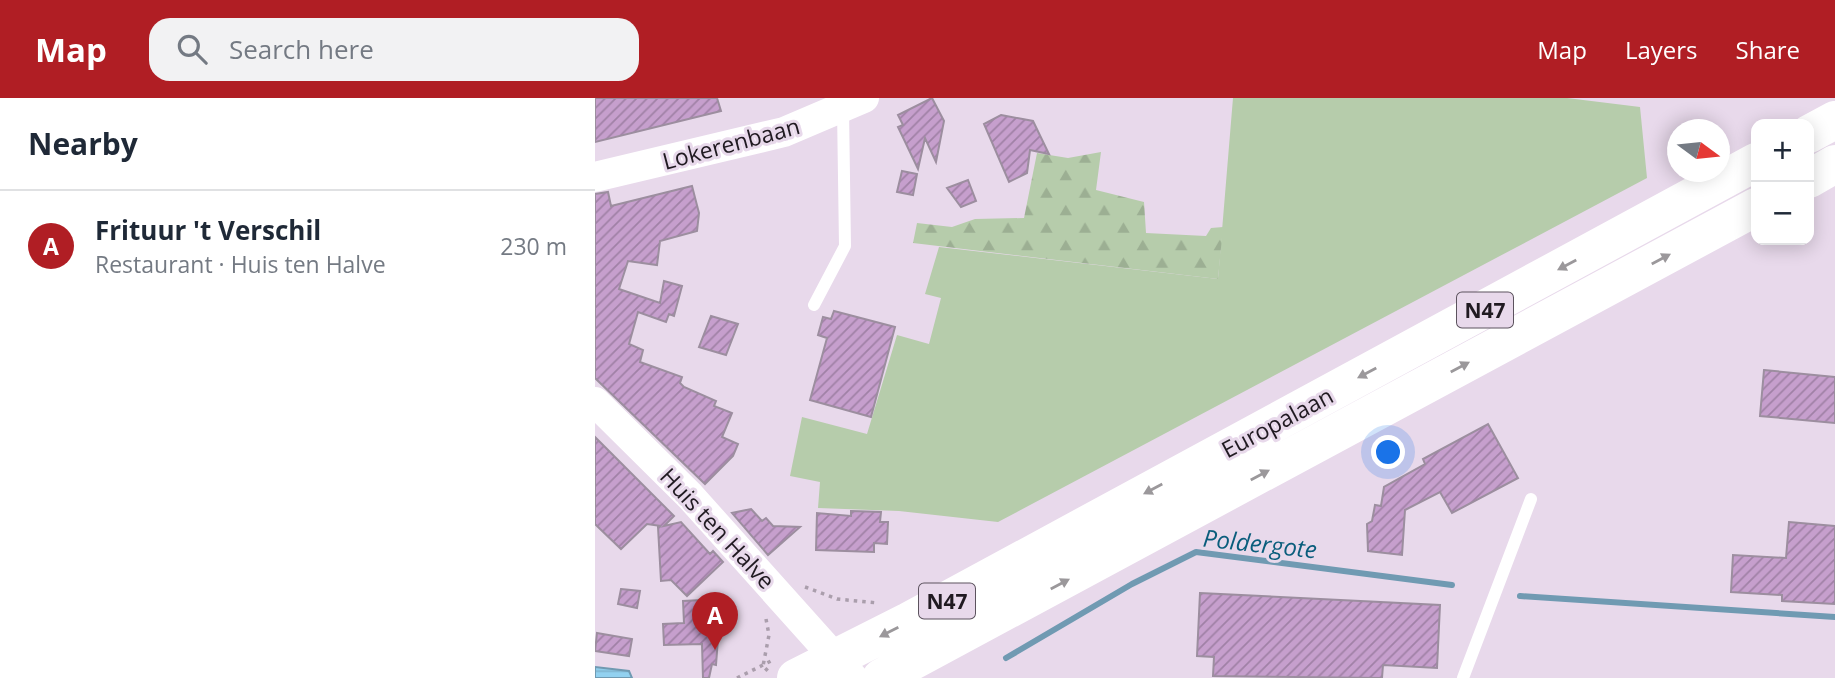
<!DOCTYPE html>
<meta charset="utf-8">
<style>
body{margin:0;font-family:"Open Sans",sans-serif;background:#f2f2f3;color:#1f2937}
.controls{position:absolute;right:21px;top:21px;display:grid;overflow:hidden;border-radius:14px;box-shadow:0 4px 18px #0003}
.controls button{width:63px;height:63px;display:grid;place-items:center;padding:0;border:0;border-bottom:2px solid #e0e1e3;background:#fff;color:#1f2937;font:35px sans-serif}
.compass{position:absolute;left:1072px;top:21px;width:63px;height:63px;border-radius:50%;background:#fff;box-shadow:0 4px 18px #0003;rotate:105deg}
.you{position:absolute;left:794px;top:355px;width:24px;height:24px;margin:-18px;border:5px solid #fff;border-radius:50%;background:#1a73e8;box-shadow:0 0 0 10px #1a73e833}
.badge{display:grid;place-items:center;width:46px;height:46px;border-radius:50%;background:#b01e24;color:#fff;font-size:23px;font-weight:700}
.pin{position:absolute;translate:-50% -58px;filter:drop-shadow(0 2px 4px #0008)}
.pin::after{content:'';position:absolute;top:37px;width:24px;height:21px;background:inherit;clip-path:polygon(0 0,100% 0,50% 100%)}
.list{margin:0;padding:0;list-style:none}
h2{display:flex;justify-content:space-between;align-items:center;height:91px;margin:0;padding:0 28px;font-size:30px}
h2 small{font-size:23px;font-weight:400;color:#747a83}
.list li{display:grid;grid-template-columns:46px 1fr auto;gap:21px;align-items:center;box-sizing:border-box;height:112px;padding:0 28px;border-top:2px solid #e0e1e3}
.list b{display:block;font-size:26px;white-space:nowrap}
.list p{margin:0;font-size:23px;white-space:nowrap;color:#747a83}
.list em{font-size:23px;font-style:normal;color:#747a83}
.icon{flex:none;width:38px;height:38px;fill:none;stroke:currentColor;stroke-width:2;stroke-linecap:round;stroke-linejoin:round}
.map{position:relative;flex:none;width:1240px;height:580px;overflow:hidden}
header{display:flex;align-items:center;gap:42px;box-sizing:border-box;height:98px;padding:0 35px;background:#b01e24;color:#fff}
header strong{font-size:33px}
nav{display:flex;gap:38px;margin-inline-start:auto;font-size:24px}
.search{width:490px;height:63px;background:#f2f2f3;display:flex;align-items:center;gap:18px;box-sizing:border-box;padding:0 24px;border-radius:21px;color:#747a83;font-size:26px}
main{display:flex}
aside{flex:1;background:#fff}
.map>svg:first-child{display:block}
.green{fill:#b6ccab}
.forest{fill:url(#forest-firs)}
.water{fill:url(#water-rules);stroke:#709ab2;stroke-width:2}
.lines{fill:none;stroke-linecap:round;stroke-linejoin:round}
.stream{stroke:#709ab2;stroke-width:6}
.building{fill:url(#building-hatch);stroke:#9c8e9f;stroke-width:2}
.path{stroke:#aa9eac;stroke-width:3.5;stroke-dasharray:3.5 5;stroke-linecap:butt}
.service{stroke:#fff;stroke-width:12}
.tertiary{stroke:#fff;stroke-width:30}
.trunk{stroke:#fff;stroke-width:38}
.oneway{fill:#9b989b}
.labels{text-anchor:middle;dominant-baseline:central;stroke-width:6;stroke-linejoin:round;paint-order:stroke}
.shield{fill:#e8d9eb;stroke:#5c535e;stroke-width:2}
.shield-label{font-size:21px;font-weight:bold;fill:#201a21}
.street-label{font-size:23px;fill:#201a21;stroke:#e8d9eb}
.water-label{font-size:24px;font-style:italic;fill:#0a5d7c;stroke:#e8d9eb}
</style>
<header>
<strong>Map</strong>
<div class="search"><svg class="icon" aria-label="search" viewBox="0 0 24 24"><circle cx="10" cy="10" r="6"/><path d="M15 15l6 6"/></svg>Search here</div>
<nav><a>Map</a><a>Layers</a><a>Share</a></nav>
</header>
<main>
<aside>
<h2>Nearby<small></small></h2>
<ul class="list">
<li><span class="badge">A</span><div><b>Frituur 't Verschil</b><p>Restaurant · Huis ten Halve</p></div><em>230 m</em></li>
</ul>
</aside>
<div class="map">
<svg width="1240" height="580" viewBox="0 0 1240 580">
<defs>
<pattern id="forest-firs" width="22" height="20" patternUnits="userSpaceOnUse" patternTransform="scale(1.75)"><rect width="22" height="20" fill="#b6ccab"/><path d="M5 1l3.5 6h-7zM16 11l3.5 6h-7z" fill="#9caf93"/></pattern>
<pattern id="water-rules" width="6" height="5" patternUnits="userSpaceOnUse" patternTransform="scale(1.75)"><rect width="6" height="5" fill="#92d1f0"/><path d="M0 2.5h6" fill="none" stroke="#7eb3ce"/></pattern>
<pattern id="building-hatch" width="6" height="6" patternUnits="userSpaceOnUse" patternTransform="scale(1.75)"><rect width="6" height="6" fill="#c69fcd"/><path d="M-1 1l2-2M0 6l6-6M5 7l2-2" fill="none" stroke="#a081a6"/></pattern>
</defs>
<rect width="100%" height="100%" fill="#e8d9eb"/>
<path class="green" d="M638,0H972L1045,9L1052,80L403,424L304,413L223,410L225,384L195,378L207,319L272,336L302,237L334,246L346,200L330,196L344,149L623,181Z"/>
<path class="forest" d="M506,54L501,92L549,104L551,135L611,138L616,130L628,129L623,181L318,145L322,125L357,129L380,121L429,120L442,55L473,60Z"/>
<path class="water" d="M0,569L34,573L37,580H0Z"/>
<g class="lines">
<path class="stream" d="M925,498L1240,519
M411,560L537,486L601,454L857,487"/>
</g>
<path class="building" d="M0,0H122L126,13L0,44Z
M337,0L349,23L341,64L330,40L323,71L303,29L308,27L303,17Z
M406,17L438,23L454,56L435,52L432,75L414,84L389,26Z
M307,73L322,76L318,97L302,94Z
M373,82L381,103L366,109L352,90Z
M97,88L104,115L102,133L65,143L62,167L33,163L24,191L65,205L69,183L87,188L79,218L74,216L71,224L43,214L34,246L48,252L45,264L87,279L85,285L89,289L121,303L119,308L137,315L127,339L143,346L138,358L110,386L0,280V96L13,94L16,108Z
M239,213L300,229L276,319L215,302L232,240L223,237L228,219L236,221Z
M116,218L143,226L131,257L104,249Z
M1169,272L1240,279V325L1165,318Z
M893,326L923,380L857,415L845,394L810,412L807,457L773,453L772,426L777,423L780,407L786,408L789,389L830,366L828,361Z
M0,339L79,418L69,428L86,424L115,456L118,453L128,464L92,498L76,482L66,483L63,429L66,428L52,426L26,451L0,426Z
M156,411L167,423L171,420L178,428L205,429L173,457L137,415Z
M256,413L286,414L285,424H293L292,446L279,445V454L221,452L222,415L256,418Z
M1194,424L1240,428V506L1187,503V497L1136,494L1138,457L1191,460Z
M26,491L45,493L42,510L23,506Z
M605,495L845,507L842,570L788,567L787,580L618,578L619,559L602,558Z
M126,501L121,567L117,566L114,580H108L107,546L69,547L68,526L89,525L88,503Z
M2,535L37,541L34,558L0,553Z"/>
<g class="lines">
<path class="path" d="M210,489L242,501L283,505
M171,521L174,537L168,568L173,573
M142,580L176,563"/>
<path class="service" d="M219,207L250,148L248,11
M868,580L936,401"/>
<path class="tertiary" d="M0,79L189,34L269,0
M0,304L95,398L258,580"/>
<path class="trunk" d="M1214,36L1240,22
M1214,81L1240,66
M201,580L314,523L1161,64
M286,580L1161,109"/>
</g>
<defs><path id="oneway-solid" d="M-6-.8H1V-3.2L6.5 0L1 3.2V.8H-6Z" transform="scale(1.75)"/></defs>
<g class="oneway">
<use href="#oneway-solid" transform="translate(1066 161) rotate(-28)"/>
<use href="#oneway-solid" transform="translate(972 167) rotate(152)"/>
<use href="#oneway-solid" transform="translate(865 269) rotate(-28)"/>
<use href="#oneway-solid" transform="translate(772 275) rotate(152)"/>
<use href="#oneway-solid" transform="translate(665 377) rotate(-28)"/>
<use href="#oneway-solid" transform="translate(558 391) rotate(152)"/>
<use href="#oneway-solid" transform="translate(465 486) rotate(-28)"/>
<use href="#oneway-solid" transform="translate(294 534) rotate(153)"/>
</g>
<g class="labels">
<g class="shield">
<rect x="862" y="194.5" width="56" height="35" rx="5"/>
<rect x="324" y="485.5" width="56" height="35" rx="5"/>
</g>
<g class="shield-label">
<text x="890" y="212">N47</text>
<text x="352" y="503">N47</text>
</g>
<g class="street-label">
<text transform="translate(136 45) rotate(-15)">Lokerenbaan</text>
<text transform="translate(682 324) rotate(-28)">Europalaan</text>
<text transform="translate(123 430) rotate(47)">Huis ten Halve</text>
</g>
<g class="water-label">
<text transform="translate(665 445) rotate(6)">Poldergote</text>
</g>
</g>
</svg>
<div class="controls">
<button>+</button>
<button>−</button>
</div>
<svg class="compass" viewBox="-18 -18 36 36"><path d="M0-13l5 13h-10z" fill="#e53935"/><path d="M0 13l5-13h-10z" fill="#747a83"/></svg>
<div class="you"></div>
<div class="pin badge" style="left:120px;top:552px">A</div>
</div>
</main>
